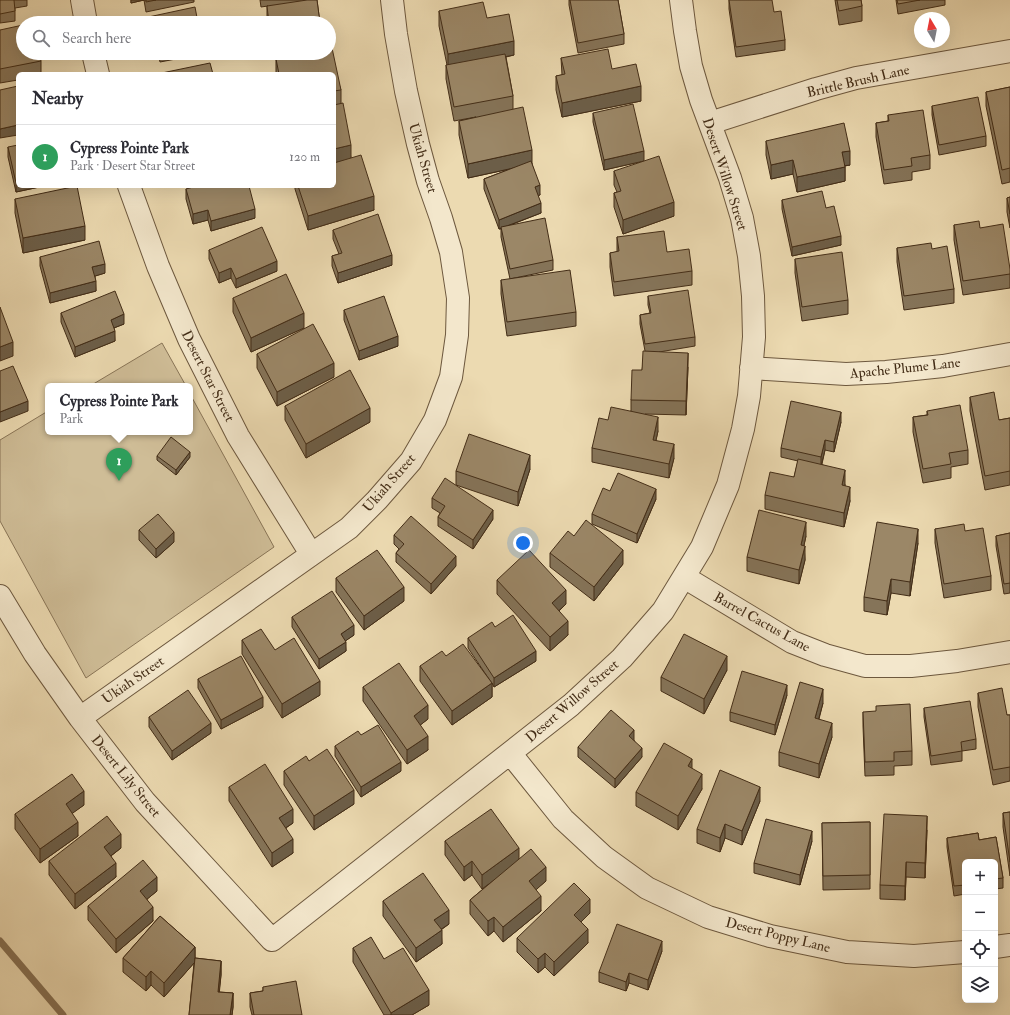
<!DOCTYPE html>
<meta charset="utf-8">
<style>
body{margin:0;font-family:"IM FELL Double Pica",serif;background:#f2f2f3;color:#2b2b33}
.controls{position:absolute;right:12px;bottom:12px;display:grid;overflow:hidden;border-radius:6px;box-shadow:0 4px 16px #0002}
.controls button{width:36px;height:36px;display:grid;place-items:center;padding:0;border:0;border-bottom:1px solid #e1e1e2;background:#fff;color:#2b2b33;font:20px sans-serif}
.compass{position:absolute;left:914px;top:12px;width:36px;height:36px;border-radius:50%;background:#fff;box-shadow:0 4px 16px #0002;rotate:350deg}
.you{position:absolute;left:523px;top:543px;width:14px;height:14px;margin:-10px;border:3px solid #fff;border-radius:50%;background:#1a73e8;box-shadow:0 0 0 6px #1a73e833}
.badge{display:grid;place-items:center;width:26px;height:26px;border-radius:50%;background:#ea580c;color:#fff;font-size:13px;font-weight:700}
.pin{position:absolute;translate:-50% -33px;filter:drop-shadow(0 1px 2px #0008)}
.pin::after{content:'';position:absolute;top:21px;width:14px;height:12px;background:inherit;clip-path:polygon(0 0,100% 0,50% 100%)}
.popup{position:absolute;left:45px;top:383px;width:148px;height:52px;box-sizing:border-box;display:grid;place-content:center;border-radius:6px;background:#fff;filter:drop-shadow(0 1px 3px #0005);font-size:13px;white-space:nowrap;color:#7c7c81}
.popup b{font-size:15px;color:#2b2b33}
.popup::after{content:'';position:absolute;left:50%;top:100%;margin-left:-8px;border:8px solid transparent;border-top-color:#fff}
.list{margin:0;padding:0;list-style:none}
h2{display:flex;justify-content:space-between;align-items:center;height:52px;margin:0;padding:0 16px;font-size:17px}
h2 small{font-size:13px;font-weight:400;color:#7c7c81}
.list li{display:grid;grid-template-columns:26px 1fr auto;gap:12px;align-items:center;box-sizing:border-box;height:64px;padding:0 16px;border-top:1px solid #e1e1e2}
.list b{display:block;font-size:15px;white-space:nowrap}
.list p{margin:0;font-size:13px;white-space:nowrap;color:#7c7c81}
.list em{font-size:13px;font-style:normal;color:#7c7c81}
.icon{flex:none;width:22px;height:22px;fill:none;stroke:currentColor;stroke-width:2;stroke-linecap:round;stroke-linejoin:round}
.map{position:relative;flex:none;width:1010px;height:1015px;overflow:hidden}
.search{position:absolute;background:#fff;box-shadow:0 4px 16px #0002;left:16px;top:16px;width:320px;height:44px;display:flex;align-items:center;gap:10px;box-sizing:border-box;padding:0 14px;border-radius:22px;color:#7c7c81;font-size:15px}
.panel{position:absolute;background:#fff;box-shadow:0 4px 16px #0002;left:16px;top:72px;width:320px;height:116px;border-radius:6px}
.map>svg:first-child{display:block}
.green{fill:#cfbd97;stroke:#897557}
.lines{fill:none;stroke-linecap:round;stroke-linejoin:round}
.stream{stroke:#867154;stroke-width:7}
.minor-casing{stroke:#6d583e;stroke-width:24}
.minor{stroke:#f3e7cc;stroke-width:22}
.wall{fill:#857459;stroke:#432d17}
.shaded-wall{fill:#6c5e48;stroke:#432d17}
.building{fill:#9b8767;stroke:#432d17}
.labels{text-anchor:middle;dominant-baseline:central;stroke-width:3;stroke-linejoin:round;paint-order:stroke}
.street-label{font-size:14px;fill:#432d17;stroke:#f3e7cc}
</style>
<div class="map">
<svg width="1010" height="1015" viewBox="0 0 1010 1015">
<rect width="100%" height="100%" fill="#ecdab1"/>
<filter id="stains"><feTurbulence type="fractalNoise" baseFrequency=".005" numOctaves="4"/><feColorMatrix values="0 0 0 0 .2 0 0 0 0 .09 0 0 0 0 .02 0 0 0 .5 -.17"/></filter>
<radialGradient id="worn" r=".72"><stop offset=".6" stop-color="#630" stop-opacity="0"/><stop offset="1" stop-color="#630" stop-opacity=".3"/></radialGradient>
<path class="green" d="M162,343L186,386H90Z
M190,394L274,547L86,678L0,521V440L48,411V432H190Z"/>
<g class="lines">
<path class="stream" d="M0,941L63,1015"/>
<g class="minor-casing">
<path id="minor" d="M82,0L86,23
M93,53L98,74
M710,123L816,89L856,78L1010,51
M129,186L158,266L189,339L238,436L311,554
M751,368L846,374L886,372L943,366L1010,354
M684,577L792,642L825,655L865,666H911L957,661L1010,652
M0,596L35,654L80,718L145,802L272,940L571,705L622,658L663,611L702,547L728,485L743,429L749,396L754,337L753,296L749,256L742,218L730,178L701,100L691,66L685,31L681,0
M80,718L349,528L377,500L411,461L435,420L451,377L457,335L458,298L451,252L441,218L428,181L418,144L406,91L396,34L392,0
M510,753L563,819L604,857L647,888L708,917L770,936L847,952L914,956L965,952
M995,947L1010,945"/>
</g>
<use href="#minor" class="minor"/>
</g>
<path class="wall" d="M0,0H27V6L15,8V21L0,23Z
M131,0H194V2L146,12L144,0L131,3Z
M260,0H317L320,23H268L267,16V6H268L261,7Z
M569,0H618L624,34V44L578,53L569,5Z
M729,0L774,12L785,40V50L736,57L729,9Z
M835,0H861L862,6V21L839,25Z
M896,0H945V5L898,14Z
M439,11L487,18L514,55L506,57L513,96V109L532,164L540,195H538L541,213L508,226L553,260V270L510,279L501,237V229H499L484,189V179L510,169L468,178L459,135V121L476,117L454,121L446,79V65H447L439,26Z
M0,30L41,61V74H18V80L0,83Z
M158,53H202V54L160,62Z
M277,53H329L341,90V103L351,158L374,210L308,230L295,189V186H334V74H276V59L278,58Z
M561,58L612,69L641,101L562,117L556,90V76L562,75Z
M1010,87V182L1002,184L986,106V92Z
M932,106L986,136V146L939,155L932,115Z
M593,113L644,161L604,170L593,122Z
M888,115L930,155V169L912,172V180L884,184L876,137V123L888,121Z
M766,141L850,165L845,166V181L797,192L793,174L771,179L766,155Z
M8,147L18,186H44L16,192L8,157Z
M614,171L674,216L623,234L614,207V193L617,192L614,185Z
M186,189L255,218L211,231L208,220L193,224L186,199Z
M1010,197V228L1007,212V198Z
M15,199L85,240L23,253L15,213Z
M782,200L826,208L841,245L792,256L782,209Z
M954,225L980,228L1010,269V288L963,295L954,240Z
M333,230L392,265L338,283L332,266V256L339,254L333,239Z
M617,237L667,252L692,271V285L614,296L610,267V253L617,252Z
M897,248L932,249L954,289V303L904,310L897,262Z
M209,250L277,271L236,288L231,278L219,283L209,259Z
M40,257L105,273L95,276L96,291L50,303L40,266Z
M795,259L848,300V314L802,321L795,273Z
M501,280L576,312V326L507,336L501,294Z
M648,296L695,337V346L659,352L688,367L686,415L645,414L658,431L656,440L674,458L669,478L592,462V448L608,420L631,411V400L642,370L645,351L640,324V315L650,313L648,305Z
M233,298L304,328L251,352L233,312Z
M344,310L398,346L359,360L344,320Z
M61,313L124,324L114,328L115,341L75,357L61,322Z
M257,354L334,377L277,406L257,368Z
M970,397L999,420L1010,418V485L985,490L970,411Z
M285,406L370,422L306,458L285,420Z
M927,411L968,450V464L951,467V478L923,483L913,432V417L927,415Z
M841,422L834,452L825,450L822,464L845,484V485L850,501L844,527L765,509V495L794,477L798,461L781,457V448Z
M157,456L190,457L176,475L157,460Z
M530,469L518,506L456,485V471Z
M610,491L656,499L637,543L592,524V514Z
M432,498L493,519L473,549L438,526V517L440,513L432,508Z
M935,529L965,531L991,576V590L944,598L935,543Z
M139,530L174,542L156,558L139,540Z
M1010,533V593L1004,594L996,546V536Z
M394,535L456,566L431,594L396,562V553L399,549L394,544Z
M574,536L623,564L594,601L550,567V553Z
M806,536L804,545L805,560L799,584L747,571V557Z
M918,543L910,596L891,593L887,615L864,611V597Z
M336,578L404,601L364,630L336,592Z
M497,580L566,604L559,611L568,635L550,651L497,594Z
M292,617L354,635L345,641L346,651L319,669L292,627Z
M495,627L536,661L494,687L492,683V697L452,725L420,681V666L491,682L468,648V638Z
M242,640L320,695L282,718L242,654Z
M727,670L704,714L661,691V677Z
M198,679L263,707L221,729L198,688Z
M363,687L428,719L420,725L428,750L407,764L363,701Z
M978,693L1007,715H1010V781L993,785L978,707Z
M787,695L775,735L730,721V712Z
M823,703L819,719L832,737L819,778L779,766V752Z
M924,708L976,739V749L962,751V761L931,765L924,717Z
M863,712L912,751V765L894,766V775L865,776L863,726Z
M149,717L211,733L172,760L149,727Z
M634,740L642,757L615,788L578,757V747Z
M335,746L401,771L361,797L335,756Z
M309,761L354,804L314,830L284,785V771Z
M692,769L702,789L678,830L636,806V792Z
M229,787L293,823L286,828L293,853L272,867L229,801Z
M760,801L742,845L725,838L720,852L697,843V829Z
M84,805L72,813L78,836L40,863L15,829V814Z
M1010,812V876L1003,827V813Z
M870,822V889L823,890L822,823Z
M927,830L925,878L906,877L905,900L880,899V885Z
M978,833L979,840L996,837L1003,878V888L995,889V862H965V894L954,896L947,847V838Z
M445,841L519,859L546,881L535,890L541,911L503,942L494,931L488,936L470,914V900L495,879L482,889L472,875L464,881L445,855Z
M812,841L800,885L754,873V863Z
M121,848L111,856L116,877L75,909L49,875V861Z
M157,891L147,899L153,921L116,953L88,920V906Z
M383,901L449,924L441,930L442,944L416,962L383,916Z
M590,913L581,922L588,943L554,976L545,967L538,973L517,952V938Z
M160,916L195,947V958L221,961V975L219,992L233,993V1007L232,1015H189L194,963L164,997L151,985L146,991L123,972V958Z
M353,948L384,959L429,1005L412,1015H384L353,962Z
M662,951L648,990L629,983L626,991L599,982V972Z
M263,987L302,1015H252L250,1007V993L263,991Z"/>
<path class="shaded-wall" d="M131,0H144L131,3Z
M514,41V55L448,68V54Z
M641,86V101L562,117V103Z
M18,125V135L0,138V129Z
M351,145V159L334,163V149Z
M532,150V164L468,178V164Z
M644,151V161L604,170V160Z
M850,151V165L842,166V152Z
M793,160V174L771,179V165Z
M845,167V181L797,192V177Z
M16,183H18V186H44L16,192Z
M540,185V195L535,197V187Z
M374,196V210L308,230V216Z
M674,202V216L623,234V220Z
M541,203V213L499,229V220Z
M255,209V218L211,231V221Z
M208,210V220L193,224V214Z
M85,226V240L23,253V238Z
M841,236V245L792,256V247Z
M392,255V265L338,283V273Z
M277,261V271L236,288V279Z
M105,264V273L92,277V267Z
M231,268V278L219,283V273Z
M96,281V291L50,303V293Z
M304,313V328L251,352V338Z
M124,314V324L111,329V320Z
M115,331V341L75,357V347Z
M398,336V346L359,360V351Z
M13,342V356L0,361V347Z
M688,353V367L686,415V401Z
M334,363V377L277,406V392Z
M28,401V411L0,422V412Z
M370,408V422L306,458V444Z
M841,412V422L834,452V442Z
M658,417V431L653,454V440Z
M825,440V450L821,466V457Z
M674,444V458L669,478V464Z
M190,452V457L176,475V470Z
M530,455V469L518,506V492Z
M845,470V484L842,499V485Z
M850,487V501L844,527V513Z
M656,489V499L637,543V534Z
M493,510V519L473,549V540Z
M806,522V536L801,559V545Z
M918,529V543L910,596V582Z
M174,532V542L156,558V549Z
M805,546V560L799,584V570Z
M623,550V564L594,601V587Z
M456,556V566L431,594V584Z
M891,579V593L887,615V601Z
M404,587V601L364,630V616Z
M566,590V604L552,617V603Z
M568,621V635L550,651V637Z
M354,625V635L341,644V634Z
M346,642V651L319,669V659Z
M536,651V661L494,687V678Z
M727,656V670L704,714V699Z
M320,681V695L282,718V704Z
M492,683V697L452,725V711Z
M787,685V695L775,735V725Z
M823,689V703L815,732V718Z
M263,697V707L221,729V720Z
M428,705V719L414,730V716Z
M211,723V733L172,760V751Z
M832,723V737L819,778V764Z
M634,730V740L629,746V736Z
M428,736V750L407,764V750Z
M642,748V757L615,788V779Z
M692,759V773L688,766Z
M401,762V771L361,797V787Z
M702,774V789L678,830V816Z
M760,787V801L742,845V831Z
M354,790V804L314,830V816Z
M84,791V805L66,818V804Z
M293,809V823L279,832V818Z
M927,816V830L925,878V863Z
M78,822V836L40,863V849Z
M725,824V838L720,852V838Z
M812,831V841L800,885V875Z
M121,834V848L104,861V847Z
M293,839V853L272,867V853Z
M519,848V862L482,889V875Z
M472,861V875L464,881V867Z
M906,862V877L905,900V886Z
M116,863V877L75,909V894Z
M546,867V881L529,896V881Z
M157,877V891L140,905V891Z
M541,896V911L503,942V927Z
M590,899V913L574,929V915Z
M153,907V921L116,953V939Z
M449,910V924L434,934V920Z
M494,917V931L488,936V921Z
M588,929V943L554,976V962Z
M442,930V944L416,962V948Z
M662,941V951L648,990V980Z
M195,947V962L164,997V983Z
M545,953V967L538,973V959Z
M221,961V975L218,1006V992Z
M151,971V985L146,991V977Z
M629,973V983L626,991V982Z
M429,990V1005L412,1015H391V1013Z
M233,993V1007L232,1015H230Z"/>
<path class="building" d="M0,0H14L15,11L0,14Z
M146,0H156L146,2Z
M307,0H317L320,23H269L267,6Z
M570,0H618L624,34L578,43Z
M729,0H772L774,12L781,11L785,40L736,47Z
M837,0H861L862,6L839,11Z
M897,0H920L898,4Z
M483,2L487,18L509,14L514,41L448,54L439,11Z
M195,7L198,23H140L139,19Z
M23,25V53H40L41,61L0,69V30Z
M332,48L341,90L334,91V74H279L276,59L307,53H329V49Z
M608,49L612,69L636,64L641,86L562,103L556,76L565,74L561,58Z
M505,54L513,96L454,107L446,65Z
M210,63L213,74H157Z
M18,86V125L0,129V90Z
M1010,87V168L1002,170L986,92Z
M978,97L986,136L939,145L932,106Z
M343,103L351,145L334,149V105Z
M633,104L644,151L604,160L593,113Z
M523,107L532,150L468,164L459,121Z
M923,110L930,155L911,158L912,166L884,170L876,123L889,121L888,115Z
M844,123L850,151L842,152L845,167L797,177L793,160L771,165L766,141Z
M18,145V183H16L8,147Z
M361,155L374,196L308,216L298,186H334V163Z
M659,156L674,202L623,220L614,193L621,191L614,171Z
M531,161L540,185L535,187L541,203L499,220L484,179Z
M77,186L85,226L23,238L15,199Z
M197,186H249L255,209L211,221L208,210L193,214L186,189Z
M822,191L826,208L834,206L841,236L792,247L782,200Z
M1010,197V214L1007,198Z
M378,214L392,255L338,273L332,256L342,253L333,230Z
M545,218L553,260L510,269L501,227Z
M979,221L980,228L1003,224L1010,269V274L963,281L954,225Z
M262,227L277,261L236,279L231,268L219,273L209,250Z
M664,231L667,252L689,249L692,271L614,282L610,253L619,251L617,237Z
M99,241L105,264L92,267L96,281L50,293L40,257Z
M931,243L932,249L947,246L954,289L904,296L897,248Z
M842,252L848,300L802,307L795,259Z
M570,270L576,312L507,322L501,280Z
M286,274L304,313L251,338L233,298Z
M688,290L695,337L645,344L640,315L651,313L648,296Z
M115,291L124,314L111,320L115,331L75,347L61,313Z
M384,296L398,336L359,351L344,310Z
M0,307L13,342L0,347Z
M313,324L334,363L277,392L257,354Z
M643,351L688,353L686,401L631,400L632,370H642Z
M13,366L28,401L0,412V371Z
M350,370L370,408L306,444L285,406Z
M994,392L999,420L1010,418V471L985,476L970,397Z
M791,401L841,412L834,442L825,440L821,457L781,448Z
M960,405L968,450L949,453L951,464L923,469L913,417L928,415L927,411Z
M611,407L658,417L653,440L674,444L669,464L592,448L599,418L608,420Z
M469,434L530,455L518,492L456,471Z
M171,437L190,452L176,470L157,456Z
M798,459L845,470L842,485L850,487L844,513L765,495L770,472L794,477Z
M618,473L656,489L637,534L592,514L603,488L610,491Z
M445,478L493,510L473,540L438,517L445,506L432,498Z
M759,510L806,522L801,545L805,546L799,570L747,557Z
M158,514L174,532L156,549L139,530Z
M411,516L456,556L431,584L396,553L404,544L394,535Z
M586,520L623,550L594,587L550,553L568,531L574,536Z
M877,522L918,529L910,582L891,579L887,601L864,597Z
M964,524L965,531L983,528L991,576L944,584L935,529Z
M1010,533V583L1004,584L996,536Z
M377,550L404,587L364,616L336,578Z
M529,550L566,590L552,603L568,621L550,637L497,580Z
M332,591L354,625L341,634L346,642L319,659L292,617Z
M513,615L536,651L494,678L468,638L492,622L495,627Z
M261,629L275,650L294,638L320,681L282,704L242,640Z
M684,634L727,656L704,699L661,677Z
M463,644L492,683L452,711L420,666L442,651L446,656Z
M241,656L263,697L221,720L198,679Z
M399,663L428,705L414,716L428,736L407,750L363,687Z
M742,671L787,685L775,725L730,712Z
M800,682L823,689L815,718L832,723L819,764L779,752Z
M1002,688L1007,715H1010V767L993,770L978,693Z
M188,690L211,723L172,751L149,717Z
M970,701L976,739L961,742L962,751L931,756L924,708Z
M910,704L912,751L894,752V761L865,762L863,712L876,711V706Z
M611,710L634,730L629,736L642,748L615,779L578,747Z
M378,725L401,762L361,787L335,746L358,731L361,735Z
M664,743L692,759L688,766L702,774L678,816L636,792Z
M327,749L354,790L314,816L284,771L306,756L309,761Z
M265,764L293,809L279,818L293,839L272,853L229,787Z
M720,770L760,787L742,831L725,824L720,838L697,829Z
M72,774L84,791L66,804L78,822L40,849L15,814Z
M491,809L519,848L482,875L472,861L464,867L445,841Z
M1010,812V862L1003,813Z
M884,814L927,816L925,863L906,862L905,886L880,885Z
M107,816L121,834L104,847L116,863L75,894L49,861Z
M766,819L812,831L800,875L754,863Z
M870,822V875L823,876L822,823Z
M978,833L979,840L996,837L1003,878L995,879V862H965V885L954,886L947,838Z
M531,849L546,867L529,881L541,896L503,927L494,917L488,921L470,900Z
M143,860L157,877L140,891L153,907L116,939L88,906Z
M423,873L449,910L434,920L442,930L416,948L383,901Z
M574,883L590,899L574,915L588,929L554,962L545,953L538,959L517,938Z
M160,916L195,947L164,983L151,971L146,977L123,958Z
M617,924L662,941L648,980L629,973L626,982L599,972Z
M371,937L384,959L403,948L429,990L391,1013L353,948Z
M195,958L221,961L218,992L233,993L230,1015H189Z
M296,981L302,1015H254L250,993L263,991V987Z"/>
<g class="labels">
<g class="street-label">
<text transform="translate(858 81) rotate(-13)">Brittle Brush Lane</text>
<text transform="translate(423 158) rotate(74)">Ukiah Street</text>
<text transform="translate(725 174) rotate(72)">Desert Willow Street</text>
<text transform="translate(905 368) rotate(-6)">Apache Plume Lane</text>
<text transform="translate(208 376) rotate(63)">Desert Star Street</text>
<text transform="translate(389 483) rotate(-49)">Ukiah Street</text>
<text transform="translate(762 622) rotate(29)">Barrel Cactus Lane</text>
<text transform="translate(133 680) rotate(-35)">Ukiah Street</text>
<text transform="translate(572 701) rotate(-41)">Desert Willow Street</text>
<text transform="translate(126 776) rotate(51)">Desert Lily Street</text>
<text transform="translate(778 935) rotate(14)">Desert Poppy Lane</text>
</g>
</g>
<rect width="100%" height="100%" filter="url(#stains)"/>
<rect width="100%" height="100%" fill="url(#worn)"/>
</svg>
<div class="controls">
<button>+</button>
<button>−</button>
<button><svg class="icon" aria-label="locate" viewBox="0 0 24 24"><circle cx="12" cy="12" r="6"/><path d="M12 2v4M12 18v4M2 12h4M18 12h4"/></svg></button>
<button><svg class="icon" aria-label="layers" viewBox="0 0 24 24"><path d="M12 4l9 5-9 5-9-5zM3 14l9 5 9-5"/></svg></button>
</div>
<svg class="compass" viewBox="-18 -18 36 36"><path d="M0-13l5 13h-10z" fill="#e53935"/><path d="M0 13l5-13h-10z" fill="#7c7c81"/></svg>
<div class="you"></div>
<div class="pin badge" style="left:119px;top:481px;background:#2e9e5b">1</div>
<div class="popup"><b>Cypress Pointe Park</b>Park</div>
<div class="search"><svg class="icon" aria-label="search" viewBox="0 0 24 24"><circle cx="10" cy="10" r="6"/><path d="M15 15l6 6"/></svg>Search here</div>
<section class="panel">
<h2>Nearby<small></small></h2>
<ul class="list">
<li><span class="badge" style="background:#2e9e5b">1</span><div><b>Cypress Pointe Park</b><p>Park · Desert Star Street</p></div><em>120 m</em></li>
</ul>
</section>
</div>
